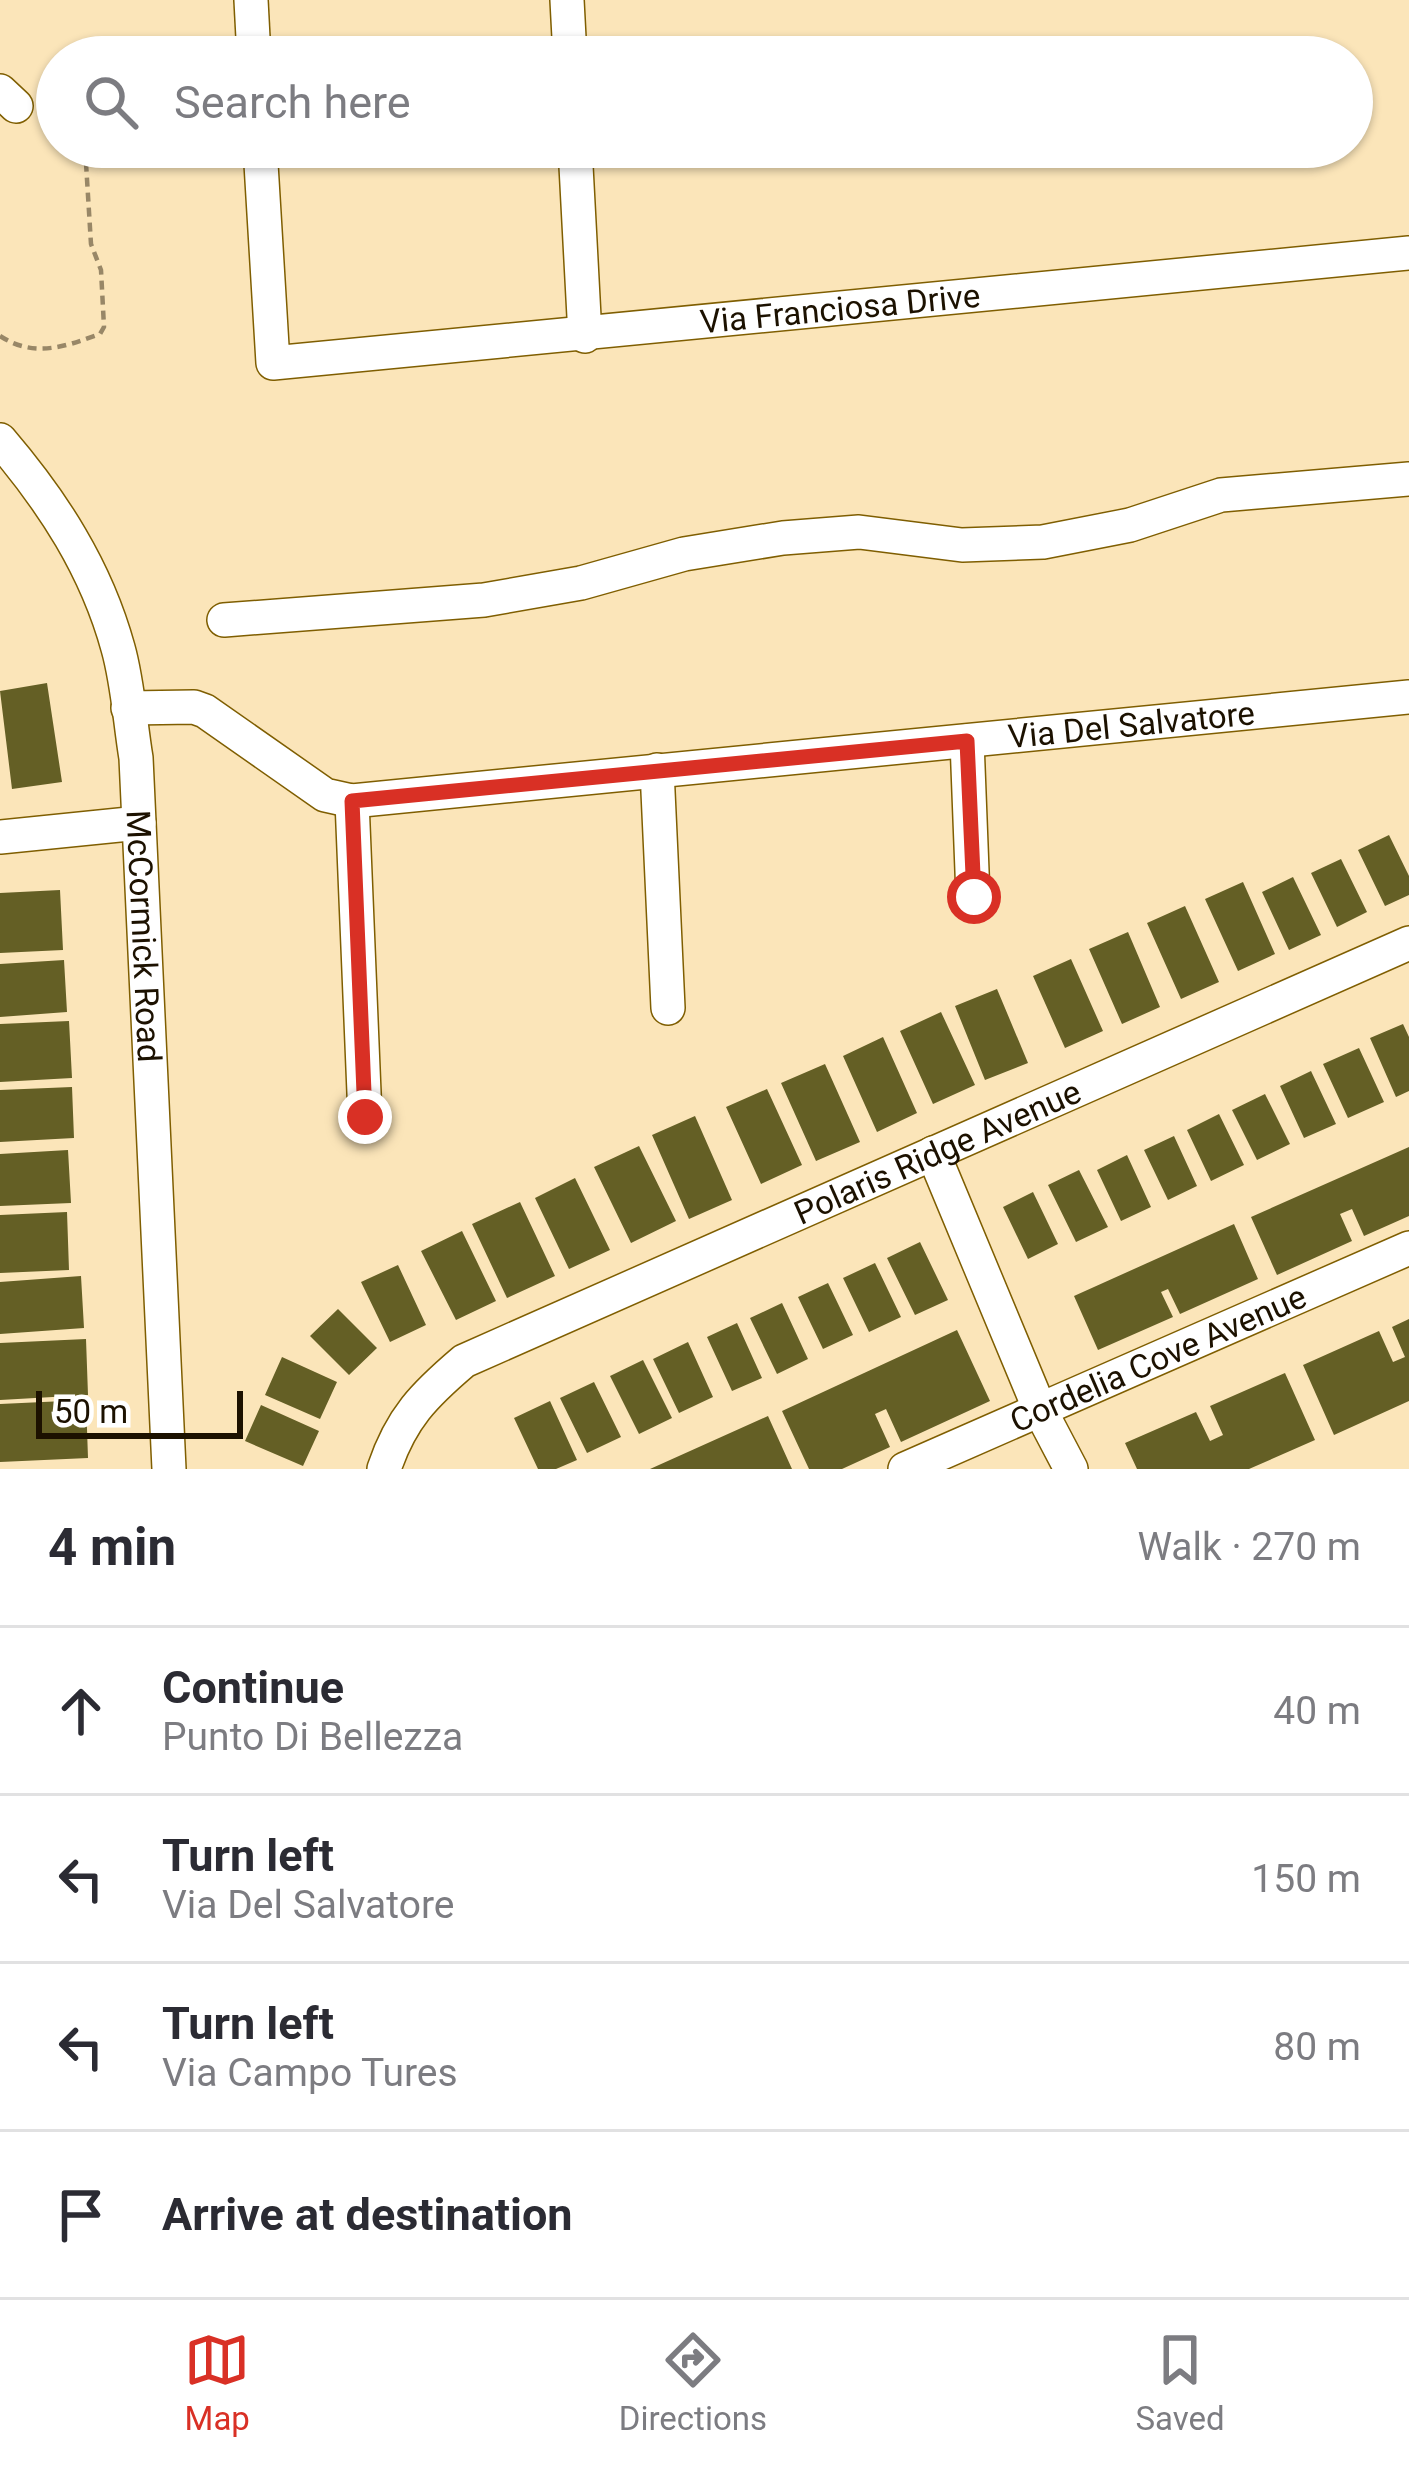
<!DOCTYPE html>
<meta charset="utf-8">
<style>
body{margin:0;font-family:Roboto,sans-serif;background:#f2f2f3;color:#2b2b33}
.scale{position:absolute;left:36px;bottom:30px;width:207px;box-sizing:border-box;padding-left:12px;border:6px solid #1c1100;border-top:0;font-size:33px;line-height:42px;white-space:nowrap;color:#1c1100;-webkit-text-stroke:9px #fff;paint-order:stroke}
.stop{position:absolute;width:36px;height:36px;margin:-27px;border:9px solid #d93025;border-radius:50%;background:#fff}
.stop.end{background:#d93025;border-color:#fff;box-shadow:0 3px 12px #0008}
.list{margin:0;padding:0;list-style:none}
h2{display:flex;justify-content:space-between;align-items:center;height:156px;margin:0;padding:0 48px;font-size:51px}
h2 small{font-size:39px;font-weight:400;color:#7c7c81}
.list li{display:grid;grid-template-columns:78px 1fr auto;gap:36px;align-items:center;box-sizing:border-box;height:168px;padding:0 48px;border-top:3px solid #e1e1e2}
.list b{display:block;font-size:45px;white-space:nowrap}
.list p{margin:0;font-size:39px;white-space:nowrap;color:#7c7c81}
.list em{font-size:39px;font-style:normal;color:#7c7c81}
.icon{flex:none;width:66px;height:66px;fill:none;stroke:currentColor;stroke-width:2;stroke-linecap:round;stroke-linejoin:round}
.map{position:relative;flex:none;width:1409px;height:1469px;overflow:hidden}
.search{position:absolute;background:#fff;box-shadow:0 3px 9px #0004;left:36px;right:36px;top:36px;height:132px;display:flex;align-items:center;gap:30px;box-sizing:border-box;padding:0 42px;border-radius:66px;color:#7c7c81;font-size:45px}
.sheet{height:828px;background:#fff}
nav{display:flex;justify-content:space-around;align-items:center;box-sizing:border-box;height:168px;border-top:3px solid #e1e1e2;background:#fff;font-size:33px;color:#7c7c81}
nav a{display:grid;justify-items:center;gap:6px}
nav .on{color:#d93025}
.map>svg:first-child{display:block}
.building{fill:#645f25}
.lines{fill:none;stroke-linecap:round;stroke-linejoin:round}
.minor-casing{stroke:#7f5e01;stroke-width:36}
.path{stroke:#988767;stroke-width:4.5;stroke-dasharray:9 6;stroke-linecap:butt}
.minor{stroke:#fff;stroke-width:33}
.route{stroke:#d93025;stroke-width:15}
.labels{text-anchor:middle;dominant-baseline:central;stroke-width:12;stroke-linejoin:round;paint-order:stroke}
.street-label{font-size:33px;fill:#1c1100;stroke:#fff}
</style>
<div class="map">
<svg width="1409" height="1469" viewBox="0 0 1409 1469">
<rect width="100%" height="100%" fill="#fbe5b9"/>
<path class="building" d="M47,683L62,782L12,789L0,691Z
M1389,835L1409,876V895L1385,906L1358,850Z
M1341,859L1367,912L1337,927L1311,873Z
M1293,877L1321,935L1289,950L1262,892Z
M1243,882L1275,954L1238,971L1205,899Z
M60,890L63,950L0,953V893Z
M1185,906L1219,982L1181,999L1147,923Z
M1128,932L1160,1007L1122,1024L1089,949Z
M1071,959L1103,1031L1065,1048L1033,976Z
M64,960L67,1012L0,1017V964Z
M997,989L1028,1063L985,1080L955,1006Z
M941,1012L975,1085L933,1104L900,1031Z
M69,1021L72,1078L0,1082V1024Z
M1403,1024L1409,1037V1091L1396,1097L1370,1038Z
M883,1037L917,1113L877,1132L843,1056Z
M1359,1048L1384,1102L1348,1118L1323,1064Z
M825,1064L860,1142L816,1161L781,1083Z
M1311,1071L1336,1124L1304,1138L1280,1086Z
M72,1087L74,1138L0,1142V1090Z
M767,1089L802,1165L761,1184L726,1107Z
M1265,1094L1290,1144L1257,1160L1232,1110Z
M1219,1114L1244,1165L1211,1181L1187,1130Z
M695,1116L732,1200L689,1219L652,1135Z
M1174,1136L1197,1186L1168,1200L1144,1150Z
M639,1146L676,1221L631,1243L594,1167Z
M1409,1147V1216L1364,1236L1352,1209L1340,1214L1352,1241L1277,1275L1251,1217Z
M68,1150L71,1203L0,1206V1154Z
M1127,1155L1151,1207L1121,1221L1097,1170Z
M1079,1170L1108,1227L1076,1242L1048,1185Z
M575,1178L610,1250L569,1269L535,1198Z
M1033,1192L1058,1244L1028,1259L1003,1207Z
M520,1202L555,1276L507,1298L472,1224Z
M67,1212L69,1270L0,1273V1215Z
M1234,1224L1258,1279L1180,1314L1168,1289L1161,1292L1173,1317L1098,1350L1074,1296Z
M462,1231L496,1301L456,1320L421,1251Z
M920,1242L948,1300L915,1315L887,1258Z
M875,1263L901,1317L869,1332L843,1278Z
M398,1265L426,1325L390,1342L361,1282Z
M81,1276L84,1328L0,1334V1282Z
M828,1283L853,1335L823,1349L798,1297Z
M782,1303L808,1359L777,1374L750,1318Z
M338,1309L377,1348L349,1375L310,1336Z
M1409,1319V1401L1334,1435L1303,1365L1379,1331L1393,1362L1405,1357L1392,1327Z
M737,1323L762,1378L732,1391L707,1337Z
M957,1330L990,1401L901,1442L886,1409L875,1414L890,1447L842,1469H809L782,1411Z
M86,1339L88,1395L0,1400V1343Z
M688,1342L713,1397L679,1413L653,1359Z
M282,1357L337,1382L320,1419L265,1395Z
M643,1360L672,1418L639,1434L610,1376Z
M1285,1373L1315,1440L1249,1469H1137L1125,1443L1196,1412L1210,1441L1223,1435L1210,1406Z
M594,1382L621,1437L587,1453L560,1398Z
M86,1400L88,1458L0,1462V1404Z
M550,1401L577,1460L556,1469H538L514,1418Z
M261,1405L319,1431L303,1466L245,1441Z
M768,1416L792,1469H650Z"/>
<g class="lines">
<g class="minor-casing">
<g id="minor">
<path d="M251,0L254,57"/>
<path d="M567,0L570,57"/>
<path d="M0,91L16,106"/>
<path id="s1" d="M260,147L273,363L1409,253"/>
<path d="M575,147L585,336"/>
<path id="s2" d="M0,440C53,502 96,568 118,648C128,683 130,722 136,758L169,1469"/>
<path d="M224,620L484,600L581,583L684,554L783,538L859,532L962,545L1043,542L1130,525L1221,495L1409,479"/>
<path id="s3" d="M128,708L194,707L205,711L325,795L352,801L1409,697"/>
<path d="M967,741L973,897"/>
<path d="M657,770L668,1008"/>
<path d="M352,801L365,1117"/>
<path d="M0,837L139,823"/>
<path d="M933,1153L1040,1410L1071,1469"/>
<path id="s4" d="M384,1469C401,1418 424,1395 464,1361L1409,943"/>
<path id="s5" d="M905,1469L1409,1248"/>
</g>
</g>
<path class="path" d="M0,336C34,358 64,347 100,334L104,327L101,270L91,244L85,147"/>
<use href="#minor" class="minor"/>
</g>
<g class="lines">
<path class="route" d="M365,1117L352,801L967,741L974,897"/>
</g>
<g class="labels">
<g class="street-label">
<text stroke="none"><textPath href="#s1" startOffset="786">Via Franciosa Drive</textPath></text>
<text stroke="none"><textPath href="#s3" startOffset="1035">Via Del Salvatore</textPath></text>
<text stroke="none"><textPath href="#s2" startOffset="531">McCormick Road</textPath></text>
<text stroke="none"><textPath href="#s4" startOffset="654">Polaris Ridge Avenue</textPath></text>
<text stroke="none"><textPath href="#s5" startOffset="276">Cordelia Cove Avenue</textPath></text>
</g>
</g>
</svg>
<div class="scale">50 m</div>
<div class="stop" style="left:974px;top:897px"></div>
<div class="stop end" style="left:365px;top:1117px"></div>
<div class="search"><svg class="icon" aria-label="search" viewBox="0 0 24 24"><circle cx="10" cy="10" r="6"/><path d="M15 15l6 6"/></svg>Search here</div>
</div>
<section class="sheet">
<h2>4 min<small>Walk · 270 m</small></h2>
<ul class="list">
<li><svg class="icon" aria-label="ahead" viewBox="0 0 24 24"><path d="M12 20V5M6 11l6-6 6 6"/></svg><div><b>Continue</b><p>Punto Di Bellezza</p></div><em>40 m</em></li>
<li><svg class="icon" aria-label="left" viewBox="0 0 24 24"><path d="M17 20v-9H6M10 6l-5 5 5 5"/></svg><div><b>Turn left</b><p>Via Del Salvatore</p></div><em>150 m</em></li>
<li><svg class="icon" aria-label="left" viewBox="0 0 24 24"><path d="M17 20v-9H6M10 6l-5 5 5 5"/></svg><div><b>Turn left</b><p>Via Campo Tures</p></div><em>80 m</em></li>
<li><svg class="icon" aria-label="arrive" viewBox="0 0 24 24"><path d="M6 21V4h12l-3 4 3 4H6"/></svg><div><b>Arrive at destination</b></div></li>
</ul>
</section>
<nav>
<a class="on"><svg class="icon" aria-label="map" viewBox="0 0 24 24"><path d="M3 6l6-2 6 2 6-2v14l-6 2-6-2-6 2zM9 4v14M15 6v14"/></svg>Map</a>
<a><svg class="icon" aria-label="directions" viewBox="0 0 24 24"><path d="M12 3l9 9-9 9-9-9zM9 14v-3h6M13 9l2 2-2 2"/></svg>Directions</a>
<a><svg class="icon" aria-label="saved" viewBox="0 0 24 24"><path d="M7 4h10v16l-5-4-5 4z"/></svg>Saved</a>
</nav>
